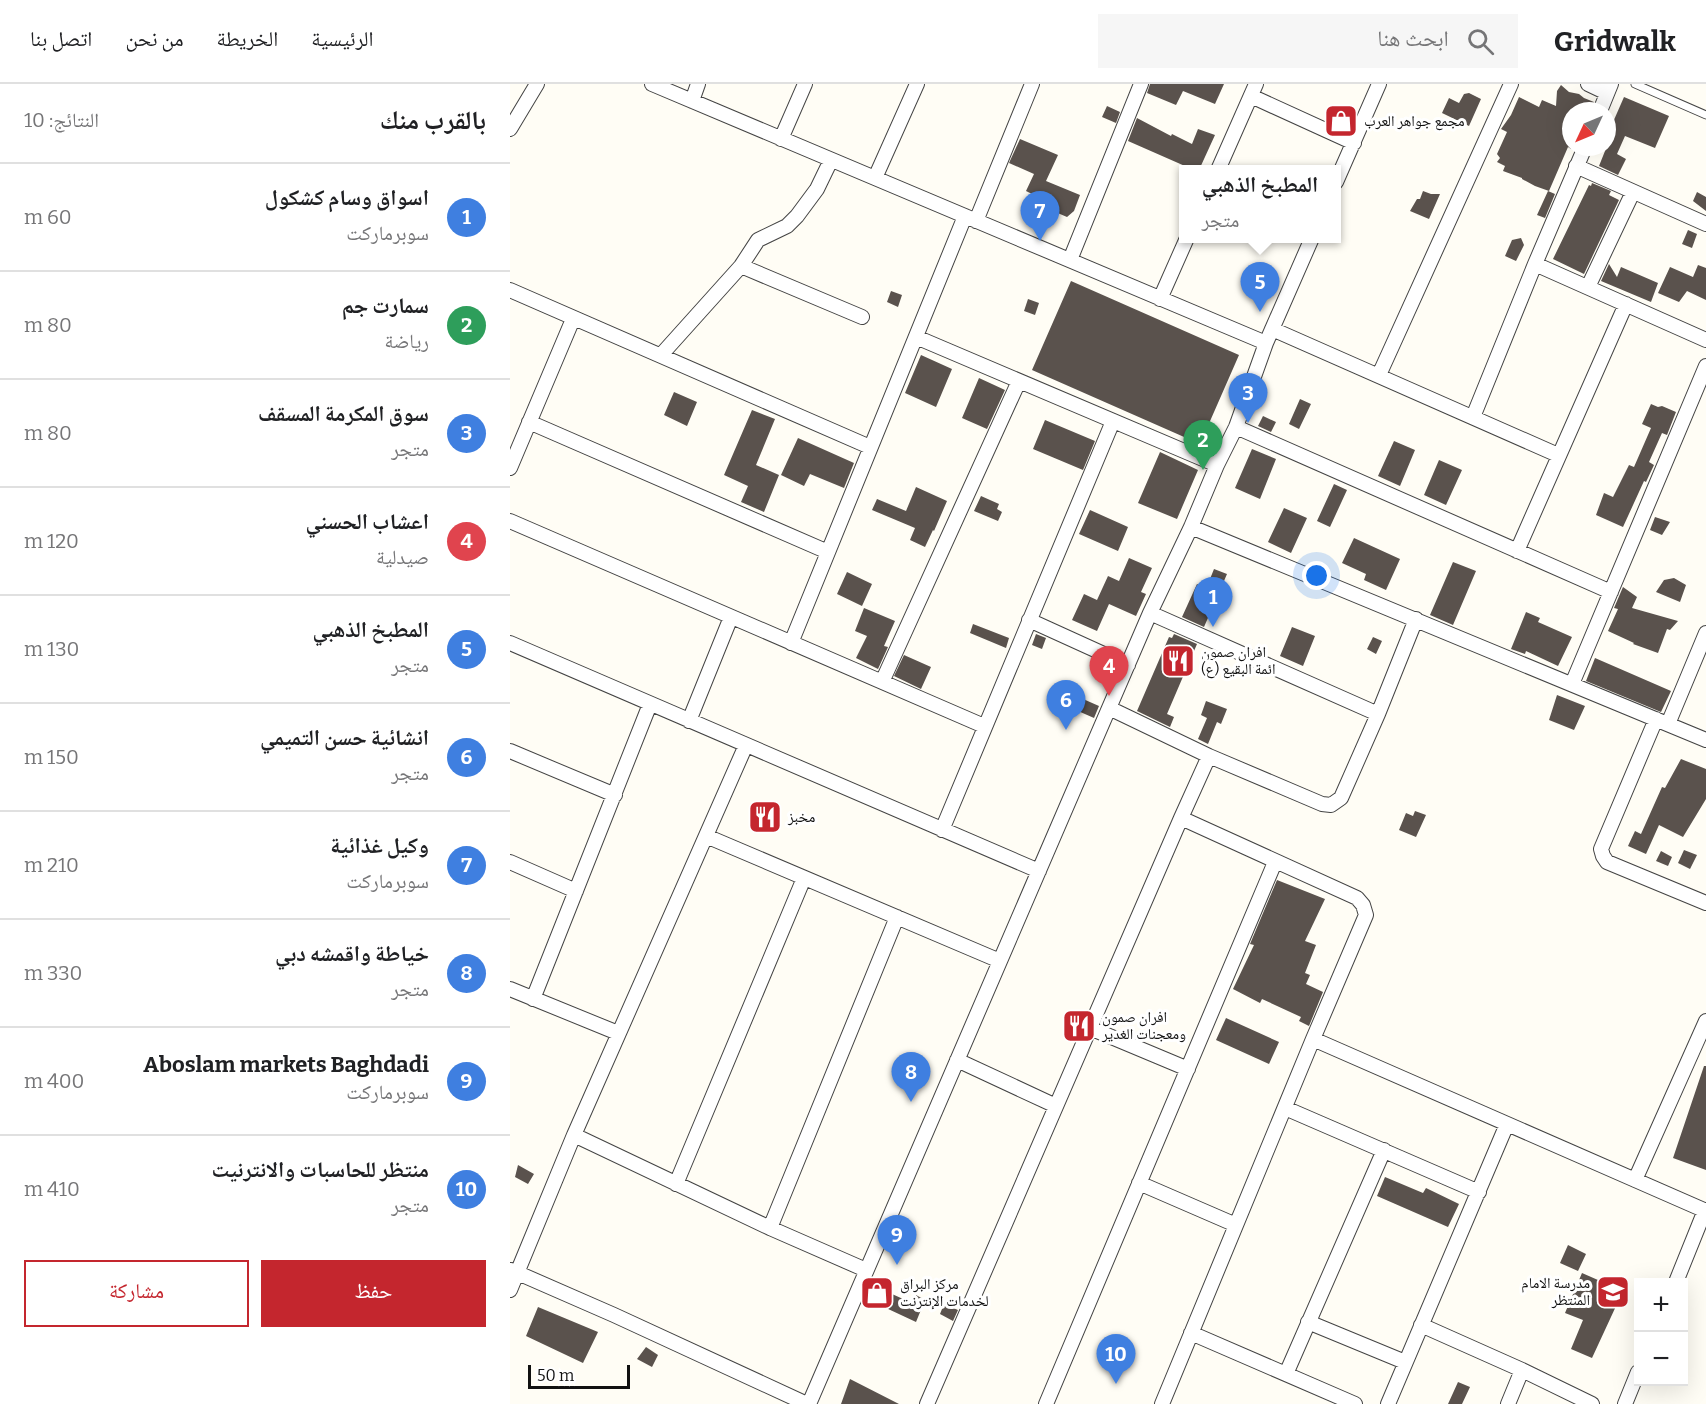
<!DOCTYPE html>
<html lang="ar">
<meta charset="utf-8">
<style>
body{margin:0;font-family:Bitter,"Noto Naskh Arabic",serif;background:#f6f6f6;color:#202124;direction:rtl}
.controls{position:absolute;right:18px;bottom:18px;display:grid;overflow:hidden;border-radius:0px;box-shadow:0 6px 24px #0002}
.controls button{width:54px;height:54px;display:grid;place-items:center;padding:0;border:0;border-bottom:2px solid #e0e0e0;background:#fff;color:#202124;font:30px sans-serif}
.compass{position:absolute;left:1052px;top:18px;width:54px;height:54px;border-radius:50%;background:#fff;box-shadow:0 6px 24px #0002;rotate:226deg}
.scale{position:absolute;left:18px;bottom:15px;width:102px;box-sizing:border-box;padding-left:6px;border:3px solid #111;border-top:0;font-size:16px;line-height:21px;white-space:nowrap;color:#111;-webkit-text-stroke:4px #fff;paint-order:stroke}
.you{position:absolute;left:807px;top:492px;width:21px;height:21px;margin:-15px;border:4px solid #fff;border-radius:50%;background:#1a73e8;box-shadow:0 0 0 9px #1a73e833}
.badge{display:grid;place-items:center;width:39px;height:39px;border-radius:50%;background:#c4262e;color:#fff;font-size:20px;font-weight:700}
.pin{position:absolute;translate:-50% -50px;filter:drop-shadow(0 2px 3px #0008)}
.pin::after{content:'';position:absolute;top:32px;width:21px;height:18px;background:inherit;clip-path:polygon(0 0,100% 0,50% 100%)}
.popup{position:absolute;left:669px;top:81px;width:162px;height:78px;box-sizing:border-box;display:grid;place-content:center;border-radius:0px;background:#fff;filter:drop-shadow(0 2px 4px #0005);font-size:20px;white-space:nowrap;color:#757577}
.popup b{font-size:22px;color:#202124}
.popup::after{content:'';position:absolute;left:50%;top:100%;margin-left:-12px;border:12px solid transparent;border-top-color:#fff}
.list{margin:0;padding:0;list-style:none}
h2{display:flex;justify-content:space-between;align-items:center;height:78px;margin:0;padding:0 24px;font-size:26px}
h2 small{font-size:20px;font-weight:400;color:#757577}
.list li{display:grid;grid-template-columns:39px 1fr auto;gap:18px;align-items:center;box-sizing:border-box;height:108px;padding:0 24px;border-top:2px solid #e0e0e0}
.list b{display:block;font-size:22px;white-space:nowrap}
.list p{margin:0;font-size:20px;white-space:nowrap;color:#757577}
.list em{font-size:20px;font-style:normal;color:#757577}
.actions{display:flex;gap:12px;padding:18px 24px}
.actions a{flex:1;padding:14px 0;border:2px solid #c4262e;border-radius:0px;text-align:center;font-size:21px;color:#c4262e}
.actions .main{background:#c4262e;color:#fff}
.icon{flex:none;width:33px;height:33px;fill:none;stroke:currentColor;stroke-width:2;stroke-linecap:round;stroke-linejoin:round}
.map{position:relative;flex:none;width:1196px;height:1320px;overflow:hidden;direction:ltr}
header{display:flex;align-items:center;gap:36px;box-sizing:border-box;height:84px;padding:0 30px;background:#fff;border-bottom:2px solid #e0e0e0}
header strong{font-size:28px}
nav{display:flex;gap:33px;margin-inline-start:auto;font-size:21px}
.search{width:420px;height:54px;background:#f6f6f6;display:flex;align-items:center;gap:15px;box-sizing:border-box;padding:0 21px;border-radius:0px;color:#757577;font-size:22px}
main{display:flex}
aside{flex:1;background:#fff}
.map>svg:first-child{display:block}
.building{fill:#5a524d}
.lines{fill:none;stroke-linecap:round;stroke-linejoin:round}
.service-casing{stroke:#444;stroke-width:9}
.minor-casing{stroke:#444;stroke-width:16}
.service{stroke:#fff;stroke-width:7}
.minor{stroke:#fff;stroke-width:14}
.labels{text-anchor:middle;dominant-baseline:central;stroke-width:6;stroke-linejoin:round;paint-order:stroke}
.poi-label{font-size:15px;fill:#111;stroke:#fff;text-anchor:start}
</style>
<header>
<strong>Gridwalk</strong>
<div class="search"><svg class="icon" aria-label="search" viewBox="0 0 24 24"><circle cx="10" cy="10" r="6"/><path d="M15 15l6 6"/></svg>ابحث هنا</div>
<nav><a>الرئيسية</a><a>الخريطة</a><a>من نحن</a><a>اتصل بنا</a></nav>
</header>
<main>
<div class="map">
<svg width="1196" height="1320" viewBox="0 0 1196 1320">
<rect width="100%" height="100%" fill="#fffdf5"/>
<path class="building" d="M640,0H714L705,20L673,7L666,21L637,9Z
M1051,1L1059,8L1069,10L1074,14L1084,18L1081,27H1061V65L1058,63L1039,107L1025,102L1012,95V94L993,87L995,82L987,78L990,74L987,70L997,48L991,45L1001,31L1009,13L1029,23L1032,16L1046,22L1047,7Z
M959,9L971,15L959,42L932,29L939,14L949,19L954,10Z
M1114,13L1159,32L1145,64L1115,52L1107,70L1116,75L1108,91L1089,82L1103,47L1100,45Z
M597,22L610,28L606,39L592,33Z
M627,34L661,52L662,50L682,60L688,45L705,51L689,86H684L618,57Z
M510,55L548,71L536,97L570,111L564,127L557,133L529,121L532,115L516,107L524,90L499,79Z
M1082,99L1101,107L1099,111L1109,116L1074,190L1043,175L1079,101L1081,102Z
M913,107L921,110H930L919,135L900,127L907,115H910Z
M1038,107L1045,110L1035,134L1027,131Z
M1187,108L1196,113V127L1183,117Z
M1178,146L1187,150L1182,164L1172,160Z
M1011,154L1014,161L1006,177L995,172L1002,156Z
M1099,180L1107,193L1111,183L1148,199L1141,218L1091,197Z
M1188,181L1196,184V216L1177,207L1169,218L1148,209L1160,183L1183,193Z
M561,197L729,271L690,360L522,286Z
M381,207L392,211L388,223L377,218Z
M518,215L529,219L525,231L514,227Z
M411,271L442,285L426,323L395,309Z
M469,294L495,306L477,345L452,334Z
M164,308L187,318L177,342L154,331Z
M790,315L801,320L789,345L779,340Z
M1141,320L1148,323L1152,322L1166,328L1157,351L1152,349L1139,378L1144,381L1136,398L1134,397L1113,443L1086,431L1094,409L1103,413L1119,381L1124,383L1141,344L1132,340Z
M242,326L265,335L246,381L269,391L254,428L231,418L238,402L214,391Z
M753,332L766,338L761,348L748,342Z
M535,336L585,357L573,386L523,365Z
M288,354L344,379L334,404L300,390L294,402L271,391Z
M884,357L905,366L890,402L868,392Z
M742,365L766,375L750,415L725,404Z
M650,368L688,386L667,435L628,419Z
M929,376L952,386L936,421L914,411Z
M824,400L837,406L820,443L807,437Z
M406,403L437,417L424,447L423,446L415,463L400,456L405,444L362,426L367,415L396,427Z
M471,412L489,420L487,425L492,428L488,437L464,427Z
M774,424L797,434L781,469L758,458Z
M580,426L618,443L608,467L569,450Z
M1145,433L1160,438L1152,451L1140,446Z
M844,454L890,475L876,506L854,496L856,490L832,479Z
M619,474L642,484L631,508L636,510L626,532L599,520L587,547L562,536L574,510L587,516L598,492L609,497Z
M943,478L966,487L943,541L920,531Z
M704,485L717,490L694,543L672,533L687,500L696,505Z
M337,488L362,500L352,522L327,510Z
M1164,494L1176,501L1170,518L1146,508L1154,496Z
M1113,503L1127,513L1122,524L1168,537L1160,546L1157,545L1148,569L1123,560L1124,559L1098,547L1108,525L1104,524Z
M354,524L385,537L374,562L378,563L368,585L346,574L357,552L345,547Z
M1016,528L1030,534L1028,538L1062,553L1048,582L1016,567L1015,570L1001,565Z
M463,540L499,554L496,564L460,549Z
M782,543L805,552L793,582L770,572Z
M526,550L536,554L532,565L522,561Z
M664,550L687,560L657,630L664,633L660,643L627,627L659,553L662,554Z
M863,553L872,557L866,570L857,565Z
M394,571L421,583L411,605L384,592Z
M1085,574L1161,607L1151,628L1076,597Z
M548,604L589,622L584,634L543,616Z
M1047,611L1075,622L1064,646L1039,636Z
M696,617L717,625L711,640L707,638L698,660L688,655L697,634L691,631Z
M1171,675L1196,685V715L1173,753L1149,741L1136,770L1118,762L1125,747L1131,750L1152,703L1155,704Z
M905,727L916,731L906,753L889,746L896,729L903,732Z
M1174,766L1187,771L1180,785L1168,779Z
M1151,767L1162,773L1158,782L1146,777Z
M767,796L815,815L795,857L806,861L795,889L800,891L796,900L813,908L799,942L789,937L791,933L752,915L750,919L723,905L744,861L740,860Z
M716,934L769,958L759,980L706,956Z
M1194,982H1196V1086L1163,1074Z
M8,1081L24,1090L18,1100L5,1093Z
M875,1093L913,1109L916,1104L949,1120L938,1143L867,1112Z
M1058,1161L1076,1170L1068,1187L1050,1179Z
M1072,1189L1113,1207L1082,1274L1061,1265L1073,1236L1055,1229Z
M382,1210L402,1219L406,1211L415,1216L406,1238L376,1224Z
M434,1220L448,1226L443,1237L430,1230Z
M28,1223L88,1248L73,1279L16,1252Z
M136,1263L148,1271L142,1283L127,1275Z
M340,1295L389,1320H331Z
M948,1298L960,1303L952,1320H938Z"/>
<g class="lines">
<g class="service-casing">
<path id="service" d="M1125,0L1196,31"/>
</g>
<g class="minor-casing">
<path id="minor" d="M142,0L756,259
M1078,0L1097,9
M741,12L844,59
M182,17L188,0
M1090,27L1101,0
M0,45L27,0
M271,55L295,0
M1066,82L1196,140
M708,86L746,0
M365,94L407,0
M826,98L869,0
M466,137L522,0
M560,176L631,0
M1025,180L1196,256
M231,182L352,233
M1078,203L1123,108
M0,206L360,363
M650,215L677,154
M762,245L1048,371
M406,253L707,381
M151,271L231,182L248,156L277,142L287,132L307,105L321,76
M869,291L1001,0
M963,333L1025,180L1075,63
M19,338L318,468
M726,343L1101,508
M0,384L63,235
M0,437L474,642
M681,443L1196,656
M1007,467L1116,220
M640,529L868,630
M519,536L618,581
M0,559L529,787
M281,559L455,132
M372,598L509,297
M1062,600L1196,282
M599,624L699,672L812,720L821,721L831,714L868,630L906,535
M1146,635L1091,765L1093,772L1097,778L1196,819
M179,637L221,533
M1158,640L1196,549
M0,667L105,711
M432,746L603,337
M196,752L490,877
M0,778L66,807
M0,905L108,949
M23,915L140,620
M580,944L678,985
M803,955L1196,1127
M447,976L546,1022
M775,1024L969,1108
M64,1051L260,1144L356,1186
M1125,1096L1196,937
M629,1099L726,1141
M166,1100L294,794
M260,1144L387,833
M1,1186L104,1231L297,1320
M1166,1198L1195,1126
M0,1206L64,1051L236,661
M798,1238L895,1278
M911,1241L1012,1286L1082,1320
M681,1249L845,1320
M776,1290L874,1066
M299,1320L640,529L681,443L707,381L726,343L756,259L802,154
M417,1320L671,734L699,672
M536,1320L765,778
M652,1320L803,955L856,831L853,821L847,814L671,734
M878,1320L997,1040
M998,1320L1012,1286
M1115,1320L1128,1288"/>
</g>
<use href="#service" class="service"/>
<use href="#minor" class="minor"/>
</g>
<defs>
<g id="shop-square" transform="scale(1.725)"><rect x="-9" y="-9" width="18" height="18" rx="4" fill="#c4262e" stroke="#fff"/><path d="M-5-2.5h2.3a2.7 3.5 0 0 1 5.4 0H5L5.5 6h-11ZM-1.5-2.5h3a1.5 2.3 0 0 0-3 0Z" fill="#fff"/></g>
<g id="restaurant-square" transform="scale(1.725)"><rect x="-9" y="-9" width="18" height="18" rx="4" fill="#c4262e" stroke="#fff"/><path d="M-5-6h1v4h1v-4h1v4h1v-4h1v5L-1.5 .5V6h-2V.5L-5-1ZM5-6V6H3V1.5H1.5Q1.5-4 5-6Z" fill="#fff"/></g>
<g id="school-square" transform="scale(1.725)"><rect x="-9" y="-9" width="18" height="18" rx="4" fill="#c4262e" stroke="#fff"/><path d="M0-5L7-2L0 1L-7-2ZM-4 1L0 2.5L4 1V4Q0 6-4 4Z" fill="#fff"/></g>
</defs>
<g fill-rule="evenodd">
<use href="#shop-square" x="831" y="37"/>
<use href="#restaurant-square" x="668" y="577"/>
<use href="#restaurant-square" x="255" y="733"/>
<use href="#restaurant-square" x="569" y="942"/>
<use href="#school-square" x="1103" y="1208"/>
<use href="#shop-square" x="367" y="1209"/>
</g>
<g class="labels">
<g class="poi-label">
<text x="854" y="37">مجمع جواهر العرب</text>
<text x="691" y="568">افران صمون<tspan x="691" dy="17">ائمة البقيع (ع)</tspan></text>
<text x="278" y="733">مخبز</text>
<text x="592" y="933">افران صمون<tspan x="592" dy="17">ومعجنات الغدير</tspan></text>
<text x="1080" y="1199" text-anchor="end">مدرسة الامام<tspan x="1080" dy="17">المنتظر</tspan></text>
<text x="390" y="1200">مركز البراق<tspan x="390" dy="17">لخدمات الإنترنت</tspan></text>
</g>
</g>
</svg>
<div class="controls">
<button>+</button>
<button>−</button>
</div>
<svg class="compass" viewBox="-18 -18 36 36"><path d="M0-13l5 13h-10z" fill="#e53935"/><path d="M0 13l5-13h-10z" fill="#757577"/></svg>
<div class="scale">50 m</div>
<div class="you"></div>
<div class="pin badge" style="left:703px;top:543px;background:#3f7fe0">1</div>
<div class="pin badge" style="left:693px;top:386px;background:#2e9e5b">2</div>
<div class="pin badge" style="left:738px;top:339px;background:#3f7fe0">3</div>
<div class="pin badge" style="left:599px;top:612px;background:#e0444e">4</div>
<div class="pin badge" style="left:750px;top:228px;background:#3f7fe0">5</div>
<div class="popup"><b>المطبخ الذهبي</b>متجر</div>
<div class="pin badge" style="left:556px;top:646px;background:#3f7fe0">6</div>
<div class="pin badge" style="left:530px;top:157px;background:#3f7fe0">7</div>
<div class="pin badge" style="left:401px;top:1018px;background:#3f7fe0">8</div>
<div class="pin badge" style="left:387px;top:1181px;background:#3f7fe0">9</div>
<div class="pin badge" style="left:606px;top:1300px;background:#3f7fe0">10</div>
</div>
<aside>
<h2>بالقرب منك<small>النتائج: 10</small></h2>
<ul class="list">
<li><span class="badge" style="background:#3f7fe0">1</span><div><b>اسواق وسام كشكول</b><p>سوبرماركت</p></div><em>60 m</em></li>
<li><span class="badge" style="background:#2e9e5b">2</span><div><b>سمارت جم</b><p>رياضة</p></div><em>80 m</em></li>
<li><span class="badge" style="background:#3f7fe0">3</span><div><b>سوق المكرمة المسقف</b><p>متجر</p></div><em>80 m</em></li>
<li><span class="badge" style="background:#e0444e">4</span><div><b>اعشاب الحسني</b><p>صيدلية</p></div><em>120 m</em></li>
<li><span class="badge" style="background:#3f7fe0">5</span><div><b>المطبخ الذهبي</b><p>متجر</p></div><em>130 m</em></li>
<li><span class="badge" style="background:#3f7fe0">6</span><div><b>انشائية حسن التميمي</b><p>متجر</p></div><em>150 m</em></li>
<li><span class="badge" style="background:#3f7fe0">7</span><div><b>وكيل غذائية</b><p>سوبرماركت</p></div><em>210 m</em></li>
<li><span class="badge" style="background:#3f7fe0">8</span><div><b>خياطة واقمشه دبي</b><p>متجر</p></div><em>330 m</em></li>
<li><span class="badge" style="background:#3f7fe0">9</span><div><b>Aboslam markets Baghdadi</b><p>سوبرماركت</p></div><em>400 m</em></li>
<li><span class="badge" style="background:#3f7fe0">10</span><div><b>منتظر للحاسبات والانترنيت</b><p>متجر</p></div><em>410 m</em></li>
</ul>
<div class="actions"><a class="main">حفظ</a><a>مشاركة</a></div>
</aside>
</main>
